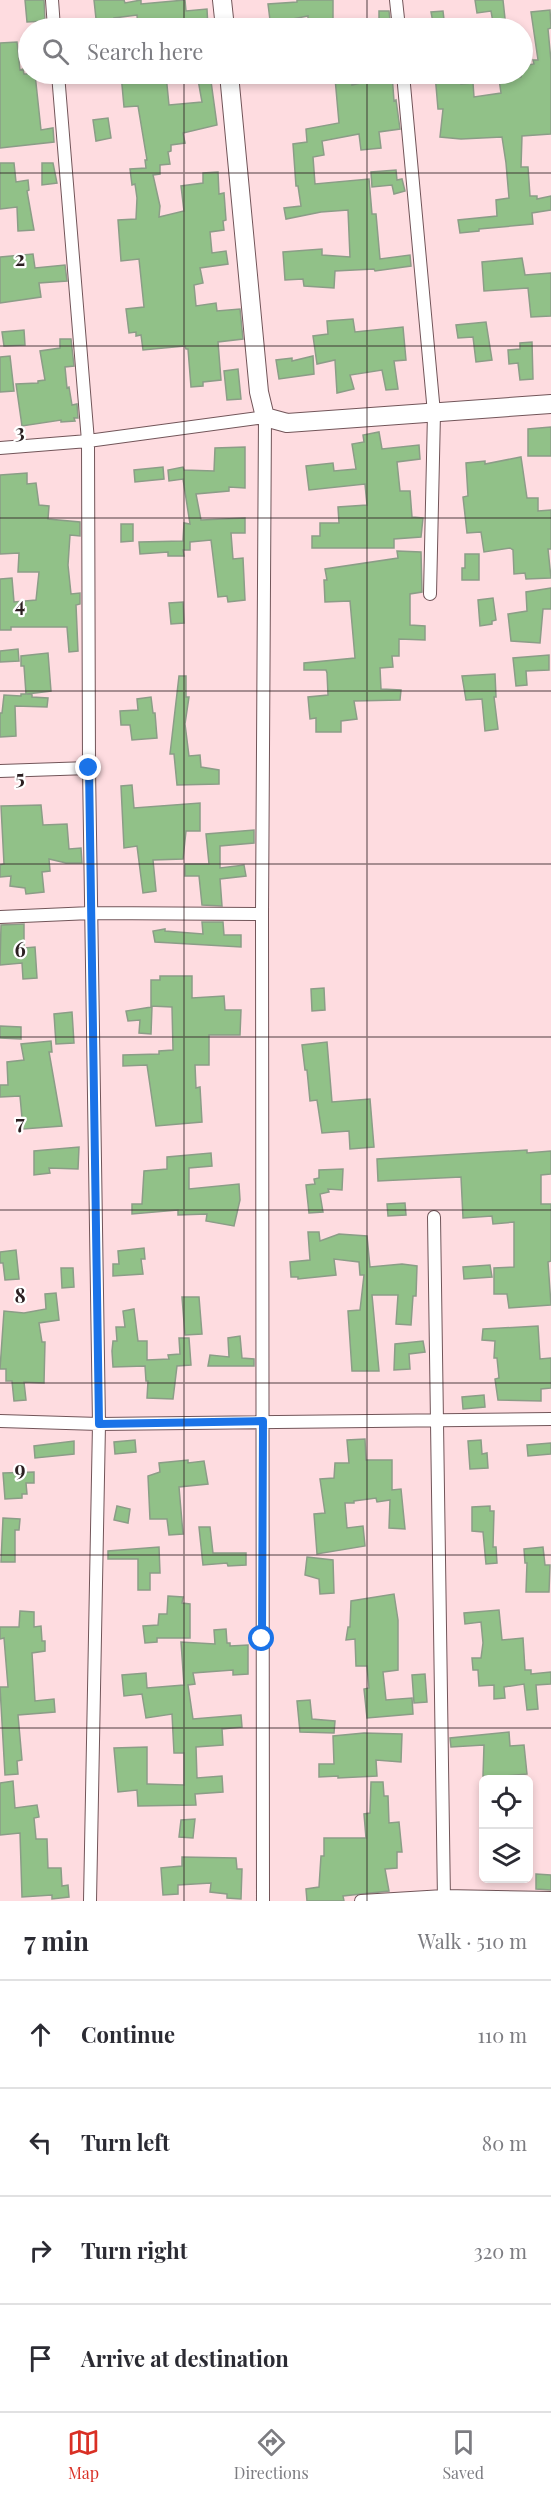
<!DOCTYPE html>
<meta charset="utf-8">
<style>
body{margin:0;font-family:"Playfair Display",serif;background:#f2f2f3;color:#2b2b33}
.controls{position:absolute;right:18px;bottom:18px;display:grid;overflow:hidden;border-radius:9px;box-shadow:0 3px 9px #0003}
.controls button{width:54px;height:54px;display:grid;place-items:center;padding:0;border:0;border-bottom:2px solid #e1e1e2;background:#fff;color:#2b2b33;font:30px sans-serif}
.stop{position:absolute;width:18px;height:18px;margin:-14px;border:4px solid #1a73e8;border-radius:50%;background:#fff}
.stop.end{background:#1a73e8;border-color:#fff;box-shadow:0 2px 6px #0008}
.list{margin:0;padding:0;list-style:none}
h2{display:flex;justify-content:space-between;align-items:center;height:78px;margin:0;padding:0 24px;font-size:26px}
h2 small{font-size:20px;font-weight:400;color:#7c7c81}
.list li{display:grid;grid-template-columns:39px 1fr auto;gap:18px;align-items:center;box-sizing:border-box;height:108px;padding:0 24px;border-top:2px solid #e1e1e2}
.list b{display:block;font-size:22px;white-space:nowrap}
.list em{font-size:20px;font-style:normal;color:#7c7c81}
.icon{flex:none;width:33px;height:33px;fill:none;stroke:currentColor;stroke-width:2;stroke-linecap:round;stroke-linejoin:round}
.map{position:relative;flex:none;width:551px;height:1901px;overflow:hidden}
.search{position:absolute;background:#fff;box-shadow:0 3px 9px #0003;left:18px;right:18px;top:18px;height:66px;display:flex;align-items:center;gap:15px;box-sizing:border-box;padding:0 21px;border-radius:33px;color:#7c7c81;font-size:22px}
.sheet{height:510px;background:#fff}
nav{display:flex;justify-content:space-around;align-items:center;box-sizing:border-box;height:84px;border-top:2px solid #e1e1e2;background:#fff;font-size:16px;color:#7c7c81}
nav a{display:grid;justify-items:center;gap:3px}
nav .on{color:#d93025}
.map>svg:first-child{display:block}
.building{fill:#91c188;stroke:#8b9d87;stroke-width:1.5}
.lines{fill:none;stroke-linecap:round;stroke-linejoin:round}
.street-casing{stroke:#725559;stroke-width:14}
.secondary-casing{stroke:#725559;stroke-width:20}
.street{stroke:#fff;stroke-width:12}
.secondary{stroke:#fff;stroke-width:18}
.route{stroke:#1a73e8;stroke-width:8}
.grid{fill:none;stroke:#2b1f21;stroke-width:1.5;stroke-opacity:0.55}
.grid-label{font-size:20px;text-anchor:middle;font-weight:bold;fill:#2b1f21;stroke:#fff;stroke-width:4.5;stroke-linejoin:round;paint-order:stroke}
</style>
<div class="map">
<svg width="551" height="1901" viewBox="0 0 551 1901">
<rect width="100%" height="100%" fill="#fedce0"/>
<path class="building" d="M25,0H44L45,21L27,22Z
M94,0H124L125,3L141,0V4L185,0L186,11L207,9L208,28H138L137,15L114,18L116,28H97Z
M297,0H333V28H308V16L287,20V28H271L268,4L297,2Z
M475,0H503L506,28H494L491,11L477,13Z
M550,10L551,28L548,29L551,61V134L522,136L521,167H528L530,196H537V199L551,196V210L532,213L533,224L479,229V231L460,233L458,220L497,216L496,200L509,198L506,163L502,137L461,139L440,137L443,109H438L435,74H461V84L473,83L474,97L501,93L499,79L521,77L522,66L534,64L533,60H538L531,12Z
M379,11H389L391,28H379Z
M443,11L445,28H434L431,12Z
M17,42L20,70L23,69L24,74H35L41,130L53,128L54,142L0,148V43Z
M121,74H150L151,76L166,75L169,105L202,102L197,74H210L217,125L183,133L185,143L171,145V151L168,152L170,164L160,165V174L153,175L160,206L159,217L184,211L181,186L203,183V173L218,172L219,194L224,193L226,220L223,221L224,230L210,232L212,253L226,251L228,264L200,268L203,283L194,285L196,306L216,303L217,311L240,309L243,339L218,342L221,380L203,382V386L191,387L188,349H186L185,346L143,350L141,335L136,336V332L129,333L126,309L144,307L139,259L121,261L118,220L136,219L137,198L135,184L132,185L130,169L146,168L145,160H147L138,106L124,107Z
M382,74H392L394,101L396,100L400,129L379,132L381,148L361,150L359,134L322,141L324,155L313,157L315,184L369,179L372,214H376L380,259L410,255L411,266L375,271L374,269L335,271L334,288L304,286L303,279L285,280L283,252L322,249V255L350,257L348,210L321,212L286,219L284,208L301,206L298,186H296L293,144L307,142L306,129L339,123L335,78L351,77L352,85L382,78Z
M108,118L111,138L96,141L93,120Z
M0,163H14L16,182L28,180L29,190L27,191L34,230L18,231L17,207L0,209Z
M42,163H53L57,183L42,185Z
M396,170L397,180L402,179L405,191L394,194L392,185L372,187L371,172Z
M33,254L35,268L65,265L67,281L39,283L41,297L0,303V257Z
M522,258L525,275L551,273V316L531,317L528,288L484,291L482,262Z
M353,319L355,332L403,327L406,360L394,361L398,389L386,390L382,370L350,375L354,389L337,393L335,360L317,364L313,336L328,334L327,321Z
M486,322L492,360L476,362L473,337L458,338L456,325Z
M24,330L25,345L4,346L2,332Z
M60,339H71L74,366L65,367L67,388L69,387L72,405L77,404L78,418H74L75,421L61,422V420L22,426L16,384L38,383V381L45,380L40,351L60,348Z
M532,342L533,379L520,380L518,363L509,364L508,350L520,349V343Z
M10,356L14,391L0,392V357Z
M313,356L314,374L279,379L276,360L292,358V361Z
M238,369L241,399L227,400L224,371Z
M551,427V456H528V429Z
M379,432L382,449L419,445L420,459L397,462L400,491H410L412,517L423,518L421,537L394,539V548H312V536H320V523H339L338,507L367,505L365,484L309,490L306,466L333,463L334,471L356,469L352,444L364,442L363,435Z
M245,447V488L229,487V491L196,494L201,520L245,518V533H231L233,559L243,558L245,600L228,602L227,596L218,597L211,540L190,542V550H183L184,556H168V552L140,554L139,542L183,541L184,523L190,524L183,479L169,481L168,470L183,467L184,470L214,471L215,448Z
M521,457L527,498H538V511L551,510V549H548L551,578L526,579L525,573L514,574L513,550L510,548L484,552L481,532L467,533L463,497L468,496L466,463L485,461V464Z
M163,467L164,479L135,482L134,470Z
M27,473V484L36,483L39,505L49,506L48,519L80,522V536L70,535L68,565L71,594L80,593V604L76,605L78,651L69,652L67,627H11V630H0V579L12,578L14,602L36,600L39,572H18L19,553L0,554V475Z
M121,524H133V541L121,542Z
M397,551L421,552L422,592L410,594V625L425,626V640L399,639V656H392L393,667L380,668L381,689L401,690L400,700L354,701L357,719L341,721V732H316V718L310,719L308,697L328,695L327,673L326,670H304V663L355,658L350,601L325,602L324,580H327L325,569L398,558Z
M465,554H479V580H462V568H465Z
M551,588V609H543L540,643L511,641L508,614L527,611L526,592Z
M493,598L496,620L492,621V624L480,626L478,600Z
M183,602L184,623L171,624L169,603Z
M18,649L19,661L0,662V651Z
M48,653L51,691L27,694H32V697L48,698L47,707L15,706L16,736L0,737V713H2L4,695L21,696V694H26L24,666H21V656Z
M549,655V670L526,671L527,685L516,686L513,658Z
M495,674L496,697H494L498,729L485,731L482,699L466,700L462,676Z
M179,676H186V697H189L185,724L189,756L200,755L201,767L219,770V784L177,785L174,754H170Z
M151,697L153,713H155L157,738L132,740L130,725H121L120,711L138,710L137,699Z
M132,785L134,808L200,803V831H186L183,859L153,860L156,891L143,893L137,846L124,848L121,786Z
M41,805L43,825L67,824L69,849L81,848L82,863H66L49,859L50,871L42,872L44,892L26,894L25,888L10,886L11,876L0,877V865L4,864L1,806Z
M254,830V843L220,846V868L244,865L246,876L220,879L222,906L202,905L199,876H185V864H209L206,834Z
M202,922H223L224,935H241V947L155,942L153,931L165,929V931L203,934Z
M24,924V948L35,947L37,978L23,979L22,963L0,965L1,925Z
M160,976H192V998L224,996L225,1010H241L240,1035H209V1065H195L196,1088L200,1087L202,1122L156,1126L147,1065L123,1066V1055L159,1054V1051L173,1050L172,1007L151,1006V980H160Z
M324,988L325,1010L312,1011L311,989Z
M152,1007L151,1034L139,1033L140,1020L128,1021L126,1011Z
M72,1012L74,1043L56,1044L54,1014Z
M0,1026L21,1027V1039L0,1038Z
M51,1041L52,1052H49L62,1126L23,1129L20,1096L0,1097V1085H8L7,1062L24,1060L21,1044Z
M327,1042L332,1102L370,1099L374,1147L350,1149L349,1131L322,1133L317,1100L310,1101L307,1070H305L302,1045Z
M79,1147L78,1169L49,1168L50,1173L34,1175V1151Z
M527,1150V1153L551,1151V1174L541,1175V1204H551V1261L548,1262L551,1305L509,1308L507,1294H494V1268L514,1267V1222L493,1224L492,1216L463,1218L461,1177L378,1181L377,1159Z
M211,1153L212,1166L189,1168V1189L239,1184L240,1200L234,1226L206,1221L207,1214L178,1215V1210L132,1214V1204H142L144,1171L167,1169V1157Z
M343,1169L342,1190L328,1189L329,1192L320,1194L323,1212L309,1213L306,1185L315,1184L314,1179L319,1178V1170Z
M405,1203L406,1215L388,1216L387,1204Z
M308,1232H319L320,1241L339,1234L367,1236L370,1267L402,1264L417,1266L416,1296H413L411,1325L396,1324L398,1295H372L379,1371H352L348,1311L360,1310L364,1275H360L359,1262L334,1259L336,1275L298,1279V1277H291L290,1262L310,1260Z
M144,1248L145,1259H141L143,1274L113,1276V1264H119L118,1251Z
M16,1250L19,1279L5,1280L3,1263H0V1252Z
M490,1265L492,1277L464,1279L463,1267Z
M61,1268H73L74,1287L62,1288Z
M56,1293L59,1320L39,1323L42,1342H45L44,1383L24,1382L26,1400L14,1401L12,1381H6V1369H0L4,1311L24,1313L46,1309L45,1294Z
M182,1297H199L202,1334L185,1335Z
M134,1309L138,1341H147V1360L169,1359L168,1355L180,1354L179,1338H189L191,1365L177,1366L173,1399L147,1398L148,1381H146L145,1366L113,1367L112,1351L113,1341H117L116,1327H125L123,1311Z
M538,1326L540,1359L551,1358V1388L541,1389V1401L498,1400L495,1379L499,1378L497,1358H494L495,1341L482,1340L483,1329Z
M240,1336L242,1358L254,1359V1366H208L210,1355L229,1357L228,1338Z
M423,1341L425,1352L409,1354L410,1369L394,1370L395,1344Z
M484,1395L485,1407L463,1409L462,1397Z
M365,1439L366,1460H392V1490L401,1489L405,1529L389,1528L390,1500L377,1502L376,1498L354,1501V1503H345L347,1528L363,1526L365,1546L317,1554L314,1514L325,1513L320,1479L334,1478L335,1463H349L347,1440Z
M135,1440L136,1452L115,1454L114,1442Z
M481,1440L482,1454L487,1453L488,1468L470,1469L468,1441Z
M74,1441V1454L35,1458L34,1446Z
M551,1443V1454L528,1456L527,1445Z
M188,1460V1463L204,1461L208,1484L179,1487L183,1534L169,1535L167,1519H150L148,1476L160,1472L159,1463Z
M34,1472V1483H26L27,1494H22V1498L5,1499L3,1473Z
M117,1506L130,1509L128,1523L114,1520Z
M490,1506V1511H494L493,1547H496L497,1563L486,1564L483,1532L472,1531V1507Z
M3,1518L20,1519L19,1530H15V1562H1Z
M199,1527H210L213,1553H246V1565L228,1566L227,1563L203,1565Z
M159,1547L160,1573H150V1590H138V1559H108V1551Z
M543,1547L545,1565H550L549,1592H526L527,1563H525L524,1549Z
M307,1557L333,1560L334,1593L320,1594L319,1579L305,1575Z
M394,1594L398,1620V1670L383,1672L386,1700L412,1698L413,1714L367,1718L364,1689L369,1688L367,1666H356L355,1639L346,1640L348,1627H350L351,1601Z
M168,1596L183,1597L182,1603L190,1604V1638H157V1642L145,1643L143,1626L158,1625L159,1614H167Z
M499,1610L502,1640L523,1638L525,1670H531V1674L551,1672V1684L536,1685L538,1709L527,1710L524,1684L504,1687L505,1698L494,1699V1685L479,1686L478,1670H473L472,1658H481L483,1643L481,1622L465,1624L464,1613Z
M20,1611L34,1612V1627L41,1626L42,1641H45V1651L32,1653L35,1701L54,1699L55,1712L18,1715L22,1760L17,1761L18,1774L5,1775L0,1687H8L4,1638L0,1639V1627H19Z
M226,1629L227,1643H230V1646L248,1645V1674L233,1675V1670L193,1673L195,1684L188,1685L193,1719L241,1715L242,1727L222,1729L223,1745L196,1747L197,1778L222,1776L223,1792L195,1794L196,1805L138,1806L137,1790L118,1792L114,1748L147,1747V1784H149L184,1785V1753H174L172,1714L146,1718L142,1694L124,1696L122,1675L146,1673L147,1688L184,1685L181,1642L215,1644L214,1630Z
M425,1674L427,1702L414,1703L412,1675Z
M310,1700L312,1719L335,1721L334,1733L300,1732L297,1701Z
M509,1732L510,1746L524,1745L527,1774L494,1777L483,1776L484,1745L451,1747L450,1738Z
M364,1733L402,1734L401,1762L376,1760L377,1776L338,1778V1776L319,1777V1764H334L333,1736Z
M13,1781L15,1808L37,1805L39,1817L34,1818L36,1839H47L48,1868H61L62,1886L68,1885L69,1897L52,1899V1895L22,1897L20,1833L0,1835V1783Z
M371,1782H383L384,1796H388L389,1823L399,1822L402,1852H397V1868L385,1869L389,1891L343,1896L344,1901H307L306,1889L319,1887L321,1856H324V1838H366L364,1814L370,1813Z
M195,1819L193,1838L179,1837L181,1820Z
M182,1857L236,1858L237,1869H242L241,1899L227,1898V1894L210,1892L211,1883L178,1885V1894L163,1895L161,1868L182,1866Z
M536,1874L551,1875V1890L536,1889Z"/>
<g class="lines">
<g class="street-casing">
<path id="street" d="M52,0L54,28
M396,0L399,28
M58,74L88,441L89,768L99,1424L90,1901
M403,74L434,413L430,594
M0,448L88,441L265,417L262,914L263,1901
M0,771L89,768
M0,917L91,913L262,914
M434,1217L444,1901
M0,1421L99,1424L551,1419
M361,1901L444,1896L551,1898"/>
</g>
<g class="secondary-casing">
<path id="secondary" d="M222,0L225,28
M229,74L259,392L265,417L287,423L551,404"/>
</g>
<use href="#street" class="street"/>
<use href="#secondary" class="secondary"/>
</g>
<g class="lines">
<path class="route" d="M89,768L99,1424L263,1421L262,1639"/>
</g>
<path class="grid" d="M184,0V28M367,0V28M184,74V1901M367,74V1901M0,173H551M0,346H551M0,518H551M0,691H551M0,864H551M0,1037H551M0,1210H551M0,1383H551M0,1555H551M0,1728H551"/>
<g class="grid-label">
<text x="20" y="266">2</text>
<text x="20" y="439">3</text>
<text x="20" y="612">4</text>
<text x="20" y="785">5</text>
<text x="20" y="957">6</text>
<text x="20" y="1130">7</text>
<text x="20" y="1303">8</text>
<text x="20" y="1476">9</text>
</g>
</svg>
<div class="controls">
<button><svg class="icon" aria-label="locate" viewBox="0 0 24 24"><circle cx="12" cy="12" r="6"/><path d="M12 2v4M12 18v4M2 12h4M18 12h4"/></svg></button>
<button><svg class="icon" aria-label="layers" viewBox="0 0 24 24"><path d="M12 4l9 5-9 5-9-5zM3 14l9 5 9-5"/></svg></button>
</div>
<div class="stop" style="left:262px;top:1639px"></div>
<div class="stop end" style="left:89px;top:768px"></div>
<div class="search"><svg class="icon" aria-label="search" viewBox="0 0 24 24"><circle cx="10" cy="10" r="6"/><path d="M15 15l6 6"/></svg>Search here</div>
</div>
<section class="sheet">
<h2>7 min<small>Walk · 510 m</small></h2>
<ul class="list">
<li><svg class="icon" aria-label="ahead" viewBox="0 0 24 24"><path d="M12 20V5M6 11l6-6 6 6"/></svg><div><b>Continue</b></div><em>110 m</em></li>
<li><svg class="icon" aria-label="left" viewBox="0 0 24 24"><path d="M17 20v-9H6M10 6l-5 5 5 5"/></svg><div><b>Turn left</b></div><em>80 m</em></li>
<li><svg class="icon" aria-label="right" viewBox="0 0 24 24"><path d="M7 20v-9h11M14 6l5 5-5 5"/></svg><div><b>Turn right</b></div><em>320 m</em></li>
<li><svg class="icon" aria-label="arrive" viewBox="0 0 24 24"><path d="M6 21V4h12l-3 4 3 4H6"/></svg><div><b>Arrive at destination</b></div></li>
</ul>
</section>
<nav>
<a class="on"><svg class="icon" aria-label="map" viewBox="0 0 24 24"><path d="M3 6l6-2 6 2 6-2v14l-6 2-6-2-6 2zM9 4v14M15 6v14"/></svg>Map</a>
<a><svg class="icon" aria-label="directions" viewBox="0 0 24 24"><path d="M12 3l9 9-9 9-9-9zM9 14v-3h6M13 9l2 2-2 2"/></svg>Directions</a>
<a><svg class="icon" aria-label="saved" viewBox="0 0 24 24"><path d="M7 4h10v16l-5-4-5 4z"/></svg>Saved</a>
</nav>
